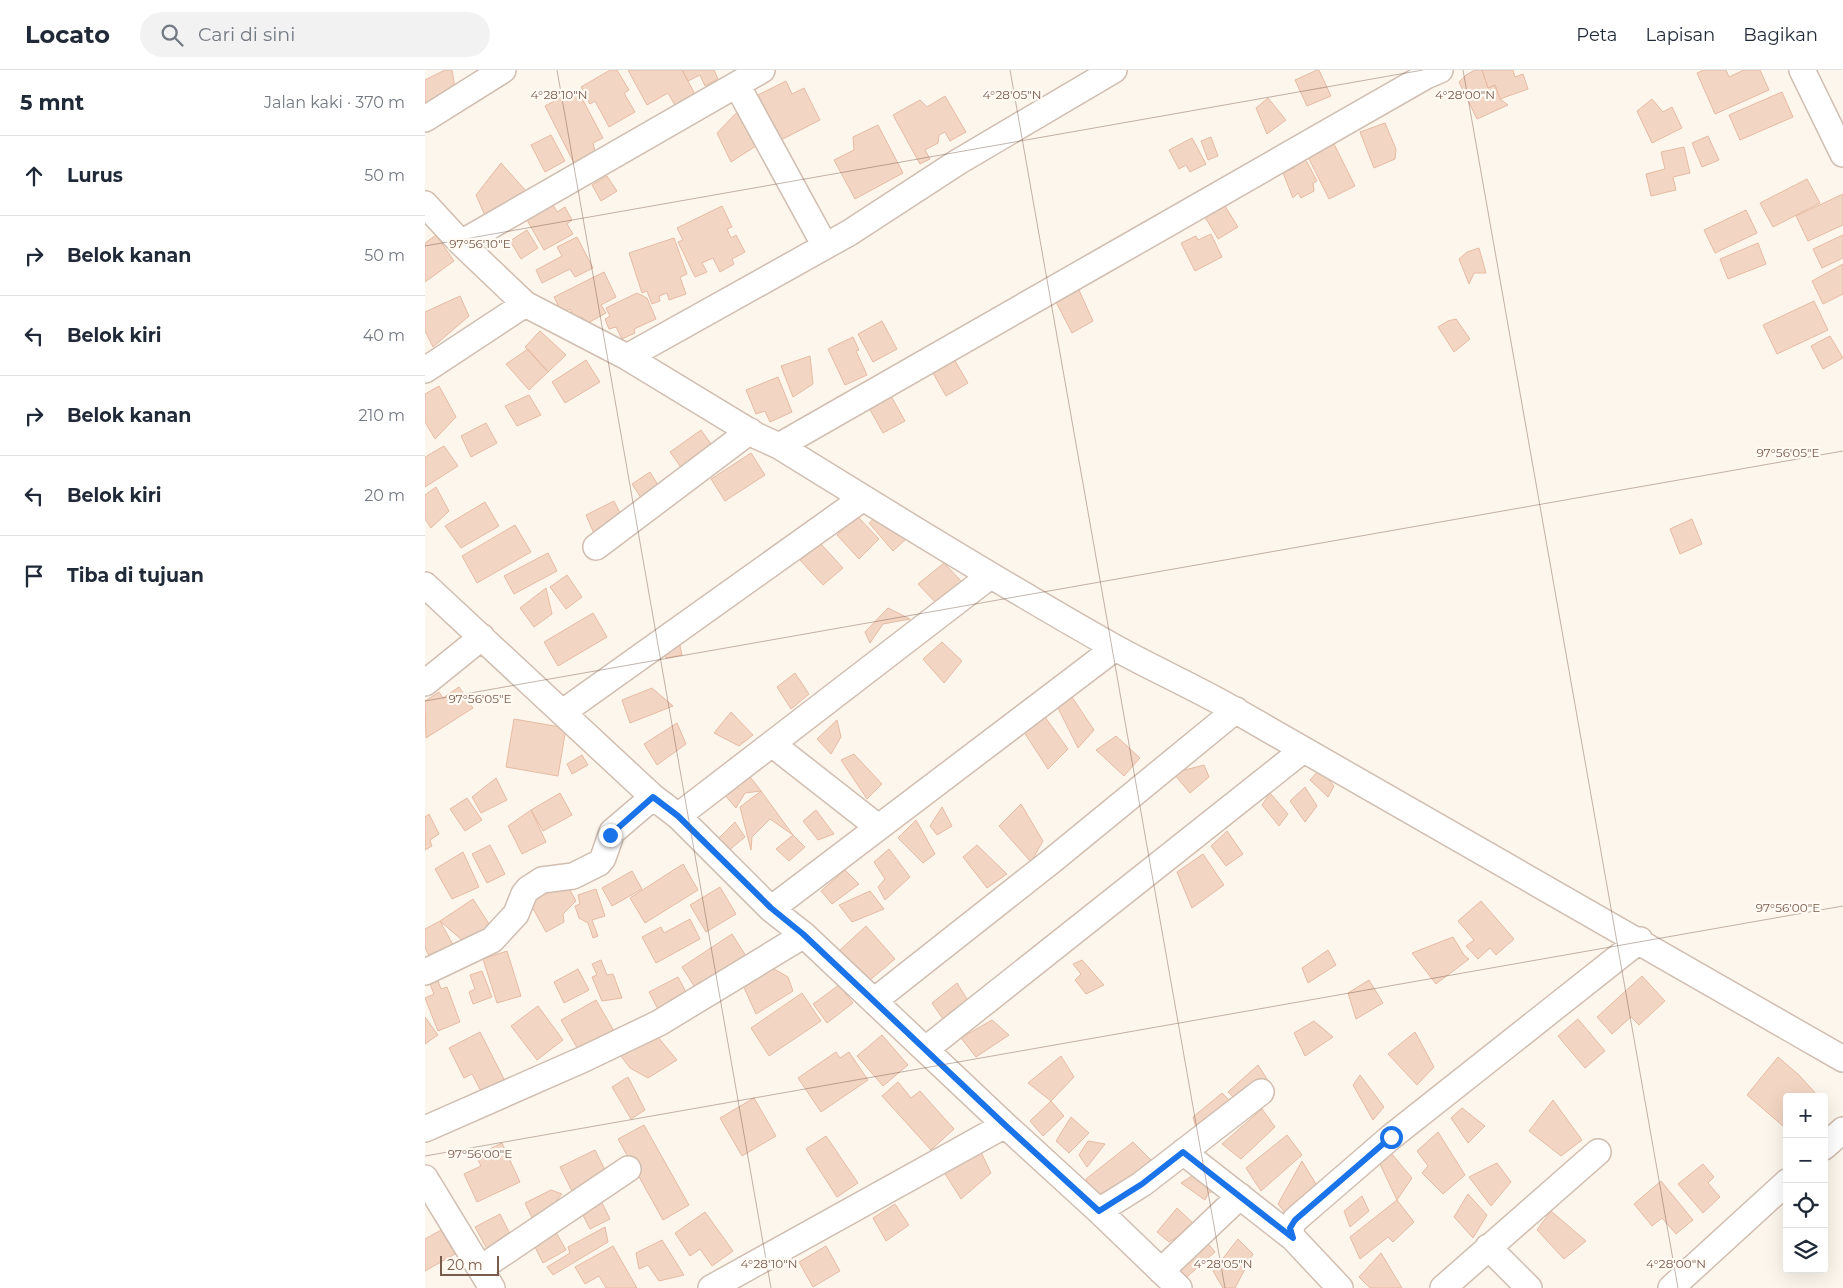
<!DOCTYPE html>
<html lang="id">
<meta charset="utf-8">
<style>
body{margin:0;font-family:Montserrat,sans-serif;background:#f2f2f3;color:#1f2937}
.controls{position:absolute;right:15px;bottom:15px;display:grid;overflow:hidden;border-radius:5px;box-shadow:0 5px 20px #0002}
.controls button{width:45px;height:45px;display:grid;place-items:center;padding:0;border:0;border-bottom:1px solid #e0e1e3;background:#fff;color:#1f2937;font:25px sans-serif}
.scale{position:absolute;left:15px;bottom:12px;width:59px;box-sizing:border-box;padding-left:5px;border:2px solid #7a5c4d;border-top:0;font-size:14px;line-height:18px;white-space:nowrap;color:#7a5c4d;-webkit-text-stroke:4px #fffaf3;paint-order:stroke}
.stop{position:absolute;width:15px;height:15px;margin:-11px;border:4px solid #1a73e8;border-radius:50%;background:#fff}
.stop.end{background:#1a73e8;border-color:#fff;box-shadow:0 1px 5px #0008}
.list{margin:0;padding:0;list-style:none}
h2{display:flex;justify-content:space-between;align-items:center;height:65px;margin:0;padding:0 20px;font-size:21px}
h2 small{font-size:16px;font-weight:400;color:#747a83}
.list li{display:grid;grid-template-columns:32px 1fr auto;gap:15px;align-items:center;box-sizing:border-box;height:80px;padding:0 20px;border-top:1px solid #e0e1e3}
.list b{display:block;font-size:19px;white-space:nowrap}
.list em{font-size:16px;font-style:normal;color:#747a83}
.icon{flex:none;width:28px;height:28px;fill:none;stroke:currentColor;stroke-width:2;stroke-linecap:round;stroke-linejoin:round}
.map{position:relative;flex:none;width:1418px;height:1218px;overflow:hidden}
header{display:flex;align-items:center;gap:30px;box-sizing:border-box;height:70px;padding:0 25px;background:#fff;border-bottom:1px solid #e0e1e3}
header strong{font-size:24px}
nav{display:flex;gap:28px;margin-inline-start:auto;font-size:18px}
.search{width:350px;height:45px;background:#f2f2f3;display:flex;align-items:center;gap:12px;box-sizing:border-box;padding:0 18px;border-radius:28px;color:#747a83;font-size:19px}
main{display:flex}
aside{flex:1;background:#fff}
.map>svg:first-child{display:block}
.building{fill:#f3d5c3;stroke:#e6bba3}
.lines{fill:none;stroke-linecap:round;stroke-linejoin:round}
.minor-casing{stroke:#d1beb0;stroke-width:28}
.minor{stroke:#fff;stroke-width:25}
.route{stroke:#1a73e8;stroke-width:6}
.ticks{fill:none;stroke:#7a5c4d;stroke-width:1;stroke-opacity:0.45}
.ticks-label{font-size:12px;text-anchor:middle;fill:#7a5c4d;stroke:#fffaf3;stroke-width:4.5;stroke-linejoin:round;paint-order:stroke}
</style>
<header>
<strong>Locato</strong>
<div class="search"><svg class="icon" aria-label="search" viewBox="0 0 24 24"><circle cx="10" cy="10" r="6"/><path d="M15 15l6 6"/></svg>Cari di sini</div>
<nav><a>Peta</a><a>Lapisan</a><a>Bagikan</a></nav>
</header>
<main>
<aside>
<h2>5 mnt<small>Jalan kaki · 370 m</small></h2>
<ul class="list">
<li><svg class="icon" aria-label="ahead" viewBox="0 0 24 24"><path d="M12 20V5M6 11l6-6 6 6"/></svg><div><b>Lurus</b></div><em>50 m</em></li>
<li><svg class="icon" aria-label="right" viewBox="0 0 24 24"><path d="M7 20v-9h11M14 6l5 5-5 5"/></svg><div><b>Belok kanan</b></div><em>50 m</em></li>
<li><svg class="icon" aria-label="left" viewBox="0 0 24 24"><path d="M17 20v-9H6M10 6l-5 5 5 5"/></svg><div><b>Belok kiri</b></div><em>40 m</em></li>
<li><svg class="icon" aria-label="right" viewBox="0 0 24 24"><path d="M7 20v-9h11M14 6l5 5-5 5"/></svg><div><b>Belok kanan</b></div><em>210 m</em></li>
<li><svg class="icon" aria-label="left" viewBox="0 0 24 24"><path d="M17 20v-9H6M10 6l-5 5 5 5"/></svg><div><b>Belok kiri</b></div><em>20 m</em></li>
<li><svg class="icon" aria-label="arrive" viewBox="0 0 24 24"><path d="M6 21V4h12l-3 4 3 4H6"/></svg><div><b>Tiba di tujuan</b></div></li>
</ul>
</aside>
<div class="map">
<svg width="1418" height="1218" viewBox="0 0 1418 1218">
<rect width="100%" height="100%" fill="#fdf6ec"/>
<path class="building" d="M20,0H27L30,19L0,35V10Z
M185,0H192L204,20L199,23L210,42L184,57L170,31L165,34L156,17Z
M203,0H257L271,26L251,37L243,23L222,35Z
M257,0H289L293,9L280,16L275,5L263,11Z
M892,0H894L906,26L882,36L870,10Z
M1050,0H1057L1063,18L1070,15L1075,29L1083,35L1052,49L1034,12L1041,5Z
M1057,0H1088L1090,7L1098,4L1103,19L1075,29L1070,15L1063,18Z
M1279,0H1301L1304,7L1319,0H1335L1344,20L1290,44L1272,3Z
M361,11L367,24L379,18L395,50L356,70L333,25Z
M152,19L178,68L168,73L170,82L149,93L120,36Z
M1357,22L1368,47L1315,70L1304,45Z
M520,26L541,62L525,71L520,62L514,65L513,73L500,80L505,89L495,94L468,45L495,30L502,37Z
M843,28L861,50L842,64L831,38Z
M1227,29L1238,42L1247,37L1257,58L1227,73L1212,41Z
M320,34L334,74L306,92L292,63Z
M960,53L971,79L970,89L949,98L935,62Z
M453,55L478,103L430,129L409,90L429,80L428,67Z
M126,65L140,91L120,102L106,75Z
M1283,66L1294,90L1277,97L1267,73Z
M786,67L793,86L783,90L776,71Z
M767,68L781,94L765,102L761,95L754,99L744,80Z
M906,68L930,116L904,129L880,81Z
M1259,77L1265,103L1248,107L1251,120L1226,126L1221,104L1240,99L1236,82Z
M877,87L882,92L892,111L888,113L889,121L876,128L873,123L868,128L858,103L869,98L866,92Z
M76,93L101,121L61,148L51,125Z
M182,106L192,121L176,131L167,115Z
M1382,109L1395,133L1348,157L1335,133Z
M1418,124V155L1383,171L1371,146Z
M128,135L132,142L140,137L147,150L142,154L148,164L119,180L102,150Z
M297,136L307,157L302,159L306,168L311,165L320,182L307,189L309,194L295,202L288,188L277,193L282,202L270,207L253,172L258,170L252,158Z
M800,136L813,157L793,169L780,147Z
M1321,140L1332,163L1290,183L1279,160Z
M102,160L113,178L96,189L85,171Z
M786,164L797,187L770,201L756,173L771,166L773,170Z
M11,165L29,191L0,212V173Z
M1418,165V188L1397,198L1388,179Z
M152,167L168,198L150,207L145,199L117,213L111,200L137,186L132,177Z
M249,168L262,204L255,207L261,224L244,230L242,223L234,226L235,231L227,234L222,221L217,223L204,183Z
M1333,173L1341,194L1303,209L1295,189Z
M1054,178L1061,203H1049L1044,214L1034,189L1042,182Z
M1418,194V224L1398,234L1387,211Z
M179,202L191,227L176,235L181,243L161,254L157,247L150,250L145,239L137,243L129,227Z
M653,218L668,251L647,263L631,232Z
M212,223L222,228L231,249L209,259L210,263L197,269L191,257L184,259L180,249L185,246L181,238Z
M35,226L44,246L8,277L0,261V242Z
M1389,231L1403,260L1352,284L1338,255Z
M1031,249L1045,269L1029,282L1013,257L1023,251Z
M457,251L472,279L448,292L433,264Z
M115,261L141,285L123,302L100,277Z
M1405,266L1418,288L1398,299L1386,276Z
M428,267L434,280L431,281L442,305L420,315L403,279Z
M103,279L123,302L104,320L81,294Z
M526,284L543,313L521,326L504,296Z
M385,286L388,314L368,327L356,296Z
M161,290L175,312L140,333L127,312Z
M353,307L367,342L345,352L340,341L331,344L321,320Z
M14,316L31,347L10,369L0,352V324Z
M104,325L116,345L92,356L80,336Z
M466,326L480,351L458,363L444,338Z
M61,353L72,373L46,387L36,366Z
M276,360L291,381L260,403L245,382Z
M19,376L33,396L0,417V387Z
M326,383L340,405L300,431L286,409Z
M225,402L238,423L220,434L207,414Z
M11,417L24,441L6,458L0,449V425Z
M189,431L199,451L170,466L161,445Z
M60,432L74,456L36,478L20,456Z
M457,442L481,469L468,481L444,453Z
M432,446L454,469L434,489L412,465Z
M1267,449L1277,474L1255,484L1245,459Z
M90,455L106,482L52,513L37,486Z
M396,474L418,498L398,515L375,490Z
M123,483L132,501L89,524L79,506Z
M519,493L538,513L512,534L493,514Z
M142,505L157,527L141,539L125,517Z
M121,518L127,544L109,557L95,538Z
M463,538L485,549L458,554L445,573L440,562Z
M168,543L182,567L133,596L119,572Z
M252,562L257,585L241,588L232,578Z
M517,572L537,591L519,613L498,589Z
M370,603L384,624L366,639L352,617Z
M34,617L48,638L1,668L0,631L14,622L18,628Z
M227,618L248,636L205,653L197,630Z
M647,627L669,660L653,678L633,638Z
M615,640L643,679L623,699L597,659Z
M306,642L328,665L314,676L289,663Z
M89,649L141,658L133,706L81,697Z
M412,650L416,667L406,684L392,669Z
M252,653L261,674L232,695L219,674Z
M691,666L715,688L699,706L671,680Z
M429,684L457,714L442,729L416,690Z
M157,685L163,695L147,704L142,694Z
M779,695L784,707L765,723L748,703Z
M895,699L909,716L903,727L885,710Z
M323,704L336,721L320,723L311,738L299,724Z
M71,708L82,730L56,743L47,727Z
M880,717L892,736L880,752L865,731Z
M336,721L368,765L345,749L327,767L326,780L315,737Z
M135,723L147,745L118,761L106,740Z
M845,723L863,744L854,756L837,735Z
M42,728L57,750L40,761L25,739Z
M596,734L618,771L606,792L574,756Z
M517,737L527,756L512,765L505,756Z
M106,740L121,772L97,784L83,756Z
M391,740L409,764L393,770L378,751Z
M4,744L14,764L5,770L7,776L0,780V747Z
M491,750L510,784L498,793L473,768Z
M310,752L320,767L302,782L293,769Z
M802,761L818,784L801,796L786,776Z
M368,765L380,777L364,791L351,779Z
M65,775L80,804L62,813L47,784Z
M552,775L582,804L562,818L538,787Z
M464,779L485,807L460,830L453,817L460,809L449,792Z
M38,782L54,817L27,829L10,799Z
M778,784L799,815L767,838L752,802Z
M258,794L273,820L220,853L205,828Z
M420,800L434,814L407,834L396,821Z
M207,801L217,819L187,836L177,818Z
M141,813L151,831L138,844L139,852L121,862L100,824Z
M295,817L311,844L281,862L265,835Z
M171,819L180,846L167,850L173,866L168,868L163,853L154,848L150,836L155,834L153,825Z
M445,821L459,839L427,852L414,835Z
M48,829L66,857L38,871L15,851Z
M1056,831L1089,869L1071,885L1065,878L1053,889L1041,876L1049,870L1033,851Z
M265,849L275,869L231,893L217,867L236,857L239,863Z
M15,851L32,882L9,895L0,878V859Z
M441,856L470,889L445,910L414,881Z
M307,864L321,886L271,919L257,897Z
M1028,867L1039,885L1044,889L1011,914L987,883Z
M903,880L911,895L883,913L877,898Z
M82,881L96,926L72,933L58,889Z
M176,890L182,905L188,904L197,928L177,931L167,907L172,905L167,894Z
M657,890L679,915L661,924L650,910L656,904L648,894Z
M344,896L363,907L368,921L331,944L315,909Z
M153,899L164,920L139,933L129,912Z
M57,901L67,927L48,934L44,922L50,919L45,905Z
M1217,906L1240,931L1214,955L1206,947L1187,964L1172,947Z
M253,907L264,928L235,943L224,922Z
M944,910L958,933L931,949L923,923Z
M13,911L16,919L22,917L35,952L13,961L0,928L9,924L5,914Z
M532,913L544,932L520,952L507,933Z
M414,915L428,933L402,953L388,934Z
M377,923L396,951L344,986L326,958Z
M171,930L189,961L154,981L136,950Z
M113,936L138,970L112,990L86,956Z
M0,947L13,965L0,974Z
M1153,949L1180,981L1160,998L1133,966Z
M567,950L584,965L551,987L536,968Z
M889,951L908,967L880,986L869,963Z
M227,960L252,990L223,1008L205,998L196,986Z
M55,962L81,1013L58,1025L47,1004L39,1008L24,978Z
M990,962L1009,997L992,1015L963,984Z
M457,965L483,995L458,1016L432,986Z
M411,982L415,988L424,982L443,1010L396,1042L373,1008Z
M636,986L649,1007L626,1031L603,1013Z
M1353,987L1374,1005L1392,1025L1362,1027V1054L1358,1056L1322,1025Z
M833,995L844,1012L815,1033L803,1022Z
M935,1005L959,1037L948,1050L928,1015Z
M203,1007L220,1040L206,1049L187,1017Z
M473,1012L486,1028L495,1021L529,1059L506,1080L457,1026Z
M797,1023L811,1037L773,1065L768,1047Z
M329,1028L351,1066L317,1086L295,1048Z
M1128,1030L1157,1070L1136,1086L1104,1061Z
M626,1031L639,1046L618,1066L605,1051Z
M1037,1038L1060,1056L1043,1073L1026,1048Z
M837,1039L850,1057L816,1089L797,1074Z
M646,1047L664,1063L644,1083L631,1071Z
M219,1055L264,1135L238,1150L193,1069Z
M1013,1062L1040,1105L1018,1124L997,1103L1003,1096L992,1081Z
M862,1065L877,1085L836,1121L821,1098Z
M401,1066L433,1113L412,1127L381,1079Z
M663,1071L680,1074L662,1097L654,1085Z
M708,1072L732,1096L692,1125L682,1120L669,1128L661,1109Z
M77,1073L95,1112L52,1132L39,1104L56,1096L51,1086Z
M553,1076L566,1103L536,1129L517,1099Z
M170,1080L185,1110L150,1127L135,1097Z
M966,1083L987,1108L972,1130L955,1094Z
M877,1091L891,1114L862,1145L853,1134Z
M1072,1093L1086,1112L1066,1136L1044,1107Z
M1278,1094L1289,1107L1283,1113L1295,1127L1278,1143L1253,1114Z
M776,1100L798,1123L784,1122L780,1130L756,1113Z
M1236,1111L1268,1150L1251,1164L1237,1148L1227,1156L1209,1134Z
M126,1120L137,1124L125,1138L109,1152L100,1133Z
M1043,1124L1062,1145L1048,1168L1029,1147Z
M173,1125L185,1149L165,1159L153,1135Z
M937,1126L944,1141L925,1157L919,1141Z
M972,1130L989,1152L968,1172L963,1167L935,1189L925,1167Z
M470,1134L484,1155L461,1171L448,1148Z
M752,1138L770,1155L744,1172L732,1162Z
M1126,1141L1161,1171L1139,1189L1112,1160Z
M280,1142L308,1181L287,1196L275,1179L265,1186L250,1163Z
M75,1144L86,1166L62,1179L50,1157Z
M128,1157L141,1180L118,1193L106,1169Z
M180,1157L183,1172L128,1205L122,1197L145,1183L143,1177Z
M16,1160L30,1184L0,1201V1169Z
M813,1169L828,1184L810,1218H798L788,1201Z
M237,1170L259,1205L234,1211L223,1195L214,1199L211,1183Z
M780,1170L790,1182L755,1213L748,1202Z
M188,1176L212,1218H181L174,1206L160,1214L150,1197Z
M401,1176L415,1201L388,1217L374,1192Z
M956,1183L977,1218H945L934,1207Z"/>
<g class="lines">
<g class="minor-casing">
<path id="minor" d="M1377,0L1418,84
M312,15L400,176
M0,49L78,0
M0,134L36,173L100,234L202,287L332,366L354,376C464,444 574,512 687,576C728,599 772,618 813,642C1015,757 1217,872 1418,989
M36,173L337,0
M202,287L424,163L533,92L689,0
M0,300L100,234
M354,376C569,252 786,130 1001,6L1015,0
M171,477L325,361
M0,515L228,727L253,746L346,839L379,865L580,1055L674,1141L754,1218
M0,613L57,567
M138,642L438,428
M347,674L453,757
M253,746L565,506
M346,839L690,578
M0,902L67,870L91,844L99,824L103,819L117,810L148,806L174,793L178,788L187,762L228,727
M449,931L629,789L811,640
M501,979L878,680
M0,1059L159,989L234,953L379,865
M1399,1077L1418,1060
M758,1082L868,1168
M0,1108L67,1218
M674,1141L717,1114L836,1022
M1063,1177L1104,1218
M56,1198L203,1099
M736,1201L815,1126
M286,1218L580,1055
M915,1218L868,1168L865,1158L870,1150L966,1067L1215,870
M1018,1218L1173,1082
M1246,1218L1362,1112"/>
</g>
<use href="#minor" class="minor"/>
</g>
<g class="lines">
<path class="route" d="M185,765L228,727L253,746L346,838L378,864L580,1055L674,1141L717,1114L758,1082L868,1168L865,1158L870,1150L966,1067"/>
</g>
<path class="ticks" d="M132,0L346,1218M585,0L800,1218M1038,0L1253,1218M0,176L998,0M0,631L1418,381M0,1086L1418,836"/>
<g class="ticks-label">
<text x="134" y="29">4°28'10"N</text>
<text x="587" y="29">4°28'05"N</text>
<text x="1040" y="29">4°28'00"N</text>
<text x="55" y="178">97°56'10"E</text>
<text x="1363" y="387">97°56'05"E</text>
<text x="55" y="633">97°56'05"E</text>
<text x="1363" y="842">97°56'00"E</text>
<text x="55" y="1088">97°56'00"E</text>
<text x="344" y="1198">4°28'10"N</text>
<text x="798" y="1198">4°28'05"N</text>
<text x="1251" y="1198">4°28'00"N</text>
</g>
</svg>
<div class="controls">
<button>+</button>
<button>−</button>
<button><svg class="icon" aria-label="locate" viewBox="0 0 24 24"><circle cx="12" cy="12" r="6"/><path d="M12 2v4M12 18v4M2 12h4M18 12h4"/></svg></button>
<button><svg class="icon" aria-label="layers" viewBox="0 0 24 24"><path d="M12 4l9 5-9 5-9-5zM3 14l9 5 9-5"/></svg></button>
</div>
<div class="scale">20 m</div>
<div class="stop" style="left:966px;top:1067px"></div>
<div class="stop end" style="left:185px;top:765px"></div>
</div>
</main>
